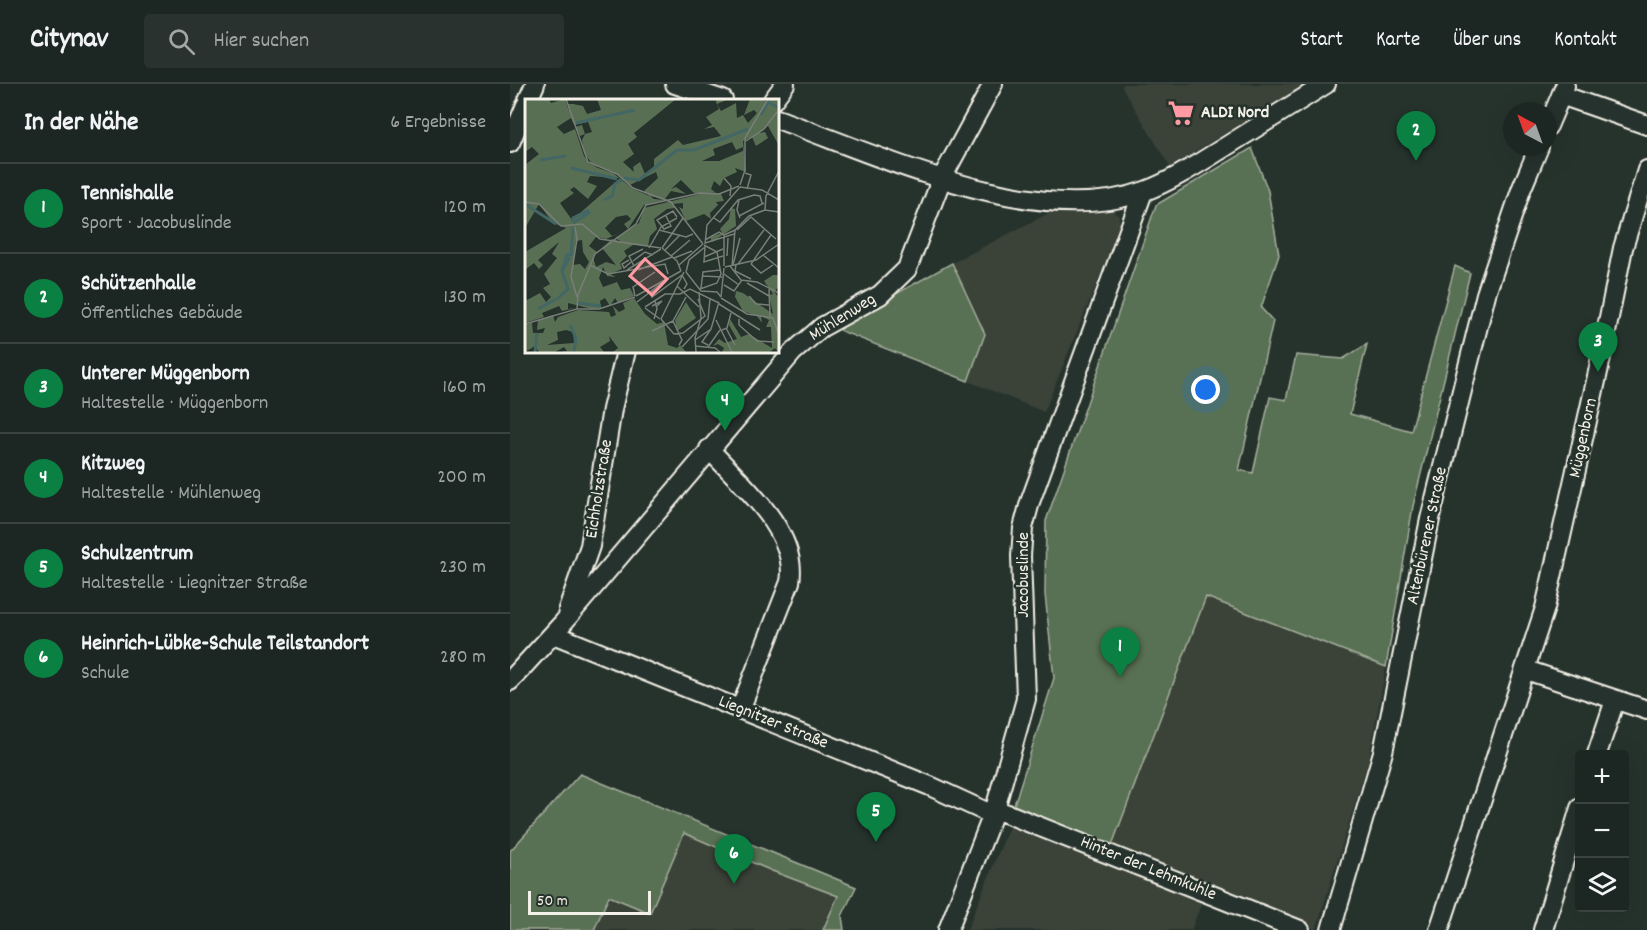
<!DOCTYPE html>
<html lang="de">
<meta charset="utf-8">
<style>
body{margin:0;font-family:Dekko,sans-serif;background:#29322f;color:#f1f3f6}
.controls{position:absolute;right:18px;bottom:18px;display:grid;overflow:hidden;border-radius:6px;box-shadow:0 6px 24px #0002}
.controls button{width:54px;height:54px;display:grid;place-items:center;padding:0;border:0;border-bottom:2px solid #3a4340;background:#1c2622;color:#f1f3f6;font:30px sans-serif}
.compass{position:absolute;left:993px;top:18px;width:54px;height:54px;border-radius:50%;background:#1c2622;box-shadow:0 6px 24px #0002;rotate:319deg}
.scale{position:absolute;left:18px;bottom:15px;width:123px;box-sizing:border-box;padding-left:6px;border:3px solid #f4f1e8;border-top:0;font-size:16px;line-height:21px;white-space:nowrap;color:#f4f1e8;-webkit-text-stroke:4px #26332d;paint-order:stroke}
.you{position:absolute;left:696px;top:306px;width:21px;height:21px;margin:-15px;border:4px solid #fff;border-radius:50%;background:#1a73e8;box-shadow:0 0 0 9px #1a73e833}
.badge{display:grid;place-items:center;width:39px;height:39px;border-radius:50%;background:#0b8043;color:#fff;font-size:20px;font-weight:700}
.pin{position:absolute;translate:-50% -50px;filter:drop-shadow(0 2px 3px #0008)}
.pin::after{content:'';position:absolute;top:32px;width:21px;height:18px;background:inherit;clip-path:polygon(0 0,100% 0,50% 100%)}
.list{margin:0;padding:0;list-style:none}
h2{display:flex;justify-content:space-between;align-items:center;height:78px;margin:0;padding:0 24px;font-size:26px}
h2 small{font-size:20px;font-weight:400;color:#a0a5a5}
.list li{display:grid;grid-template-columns:39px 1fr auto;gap:18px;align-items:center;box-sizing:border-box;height:90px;padding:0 24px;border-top:2px solid #3a4340}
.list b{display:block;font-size:22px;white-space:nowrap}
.list p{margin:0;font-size:20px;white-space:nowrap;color:#a0a5a5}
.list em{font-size:20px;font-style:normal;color:#a0a5a5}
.icon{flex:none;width:33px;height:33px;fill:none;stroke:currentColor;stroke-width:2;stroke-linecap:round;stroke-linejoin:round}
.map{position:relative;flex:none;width:1137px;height:846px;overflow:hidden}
header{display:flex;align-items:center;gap:36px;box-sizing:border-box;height:84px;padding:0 30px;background:#1c2622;border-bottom:2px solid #3a4340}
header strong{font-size:28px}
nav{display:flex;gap:33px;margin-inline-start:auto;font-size:21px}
.search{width:420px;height:54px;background:#29322f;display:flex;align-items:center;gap:15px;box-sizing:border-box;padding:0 21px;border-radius:6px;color:#a0a5a5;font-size:22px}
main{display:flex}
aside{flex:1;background:#1c2622}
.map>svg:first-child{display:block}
.built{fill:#3a4338}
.green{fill:#596f53;stroke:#a6b09e;stroke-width:1.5}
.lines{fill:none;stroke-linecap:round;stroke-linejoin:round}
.minor-casing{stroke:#f4f1e8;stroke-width:22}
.minor{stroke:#26332d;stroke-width:18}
.labels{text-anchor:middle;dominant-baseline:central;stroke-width:5;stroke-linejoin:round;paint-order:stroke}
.poi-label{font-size:18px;font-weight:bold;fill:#f4f1e8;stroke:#26332d;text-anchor:start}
.street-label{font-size:18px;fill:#f4f1e8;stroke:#26332d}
.inset-river{fill:none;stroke:#426765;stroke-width:3}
.inset-road{fill:none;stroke:#787f78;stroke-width:1.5}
.view{fill:#ff9aa2;fill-opacity:0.15;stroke:#ff9aa2;stroke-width:3}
.inset-edge{fill:none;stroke:#f4f1e8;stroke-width:3}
</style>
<header>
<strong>Citynav</strong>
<div class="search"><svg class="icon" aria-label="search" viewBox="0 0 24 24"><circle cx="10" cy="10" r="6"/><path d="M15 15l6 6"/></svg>Hier suchen</div>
<nav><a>Start</a><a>Karte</a><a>Über uns</a><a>Kontakt</a></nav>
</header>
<main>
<aside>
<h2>In der Nähe<small>6 Ergebnisse</small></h2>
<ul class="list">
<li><span class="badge">1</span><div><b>Tennishalle</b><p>Sport · Jacobuslinde</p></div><em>120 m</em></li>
<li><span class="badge">2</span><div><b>Schützenhalle</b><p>Öffentliches Gebäude</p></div><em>130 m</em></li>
<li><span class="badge">3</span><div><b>Unterer Müggenborn</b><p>Haltestelle · Müggenborn</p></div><em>160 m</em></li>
<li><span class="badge">4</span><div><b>Kitzweg</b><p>Haltestelle · Mühlenweg</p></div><em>200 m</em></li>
<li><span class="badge">5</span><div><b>Schulzentrum</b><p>Haltestelle · Liegnitzer Straße</p></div><em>230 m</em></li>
<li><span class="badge">6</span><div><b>Heinrich-Lübke-Schule Teilstandort</b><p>Schule</p></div><em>280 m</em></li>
</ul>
</aside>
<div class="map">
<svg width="1137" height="846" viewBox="0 0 1137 846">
<rect width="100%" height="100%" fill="#26332d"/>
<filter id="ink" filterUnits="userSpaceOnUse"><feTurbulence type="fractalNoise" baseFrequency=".0167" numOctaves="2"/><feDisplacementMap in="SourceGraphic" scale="12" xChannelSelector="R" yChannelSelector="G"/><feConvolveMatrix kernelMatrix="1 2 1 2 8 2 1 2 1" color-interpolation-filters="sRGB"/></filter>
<g filter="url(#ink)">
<path class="built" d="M613,0H796L660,83L612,3Z
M600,125L609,132L610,143L534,328L458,297L475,250L442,179L539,129Z
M696,513L876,583L859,674L806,846L602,761Z
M499,743L692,818L681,846H457Z
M174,749L262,787L328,812L313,846H84L99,812L140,829Z"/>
<path class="green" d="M742,64L758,107L769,171L751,224L763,237L729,386L743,389L760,313L776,316L786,271L833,275L857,260L840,330L901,347L945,182L960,189L903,422L876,583L696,513L602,761L504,721L544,594L535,510L536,437L646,121Z
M442,179L475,250L458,297L331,247L328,242Z
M70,690L346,803L332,832L334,846H313L328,812L262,787L174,749L140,829L99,812L84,846H0V767Z"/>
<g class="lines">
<g class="minor-casing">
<path id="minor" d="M165,0L213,16
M1051,11L1137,41
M18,16L25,0
M263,16L275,0
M267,35C371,72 526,147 635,107C664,96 689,79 715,63C749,42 782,21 816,0
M1038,42L1055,2
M0,59L16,21
M199,365C230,399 289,447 280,498L230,626
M58,525L80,462L102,325L116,267
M43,550L420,702L483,731
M1016,586L1137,626
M0,597L52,540L283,268L312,243L370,211L397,185L432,94L483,0
M1087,670L1105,616
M485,725L790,846
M438,846L485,725L516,615L511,472L513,444L520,418L633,108
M821,846L873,668L920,435L976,210L1011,106L1029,63
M929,846L1035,524L1088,288L1113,164L1137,86
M1033,846L1070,724"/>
</g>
<use href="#minor" class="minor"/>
</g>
</g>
<defs>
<g id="supermarket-bare" transform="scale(2.07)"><path d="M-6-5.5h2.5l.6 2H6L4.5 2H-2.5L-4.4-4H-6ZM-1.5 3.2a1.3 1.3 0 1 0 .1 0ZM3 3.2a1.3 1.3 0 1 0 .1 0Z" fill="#ff9aa2" stroke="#26332d" stroke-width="2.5" paint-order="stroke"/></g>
</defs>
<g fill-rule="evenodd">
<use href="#supermarket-bare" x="671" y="29"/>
</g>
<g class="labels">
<g class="poi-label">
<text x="691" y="29">ALDI Nord</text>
</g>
<g class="street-label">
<text transform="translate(333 234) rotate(-32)">Mühlenweg</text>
<text transform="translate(1074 354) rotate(-78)">Müggenborn</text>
<text transform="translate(90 405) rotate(-81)">Eichholzstraße</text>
<text transform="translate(918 452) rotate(-78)">Altenbürener Straße</text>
<text transform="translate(514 491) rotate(-90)">Jacobuslinde</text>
<text transform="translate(263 639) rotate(22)">Liegnitzer Straße</text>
<text transform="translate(638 785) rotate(22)">Hinter der Lehmkuhle</text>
</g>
</g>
<g transform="translate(15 15)">
<rect width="254" height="254" fill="#26332d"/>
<path d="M0,0H24L26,4L40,0L44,12L43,5H48L58,7L62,15L76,11L72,0H151L109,34L112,38L103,45L109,55L98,63L109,73L108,68L115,63L120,75L129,69V60L153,41L158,46L196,37L189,28L179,30L187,26L181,18L194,10L191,3V0H204L192,5L196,12L211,4L212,19L218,16L223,24L232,14L229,11L219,16L225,0H239L242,4L243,0H253V45L243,27L234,34L240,33L243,39L231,47L227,38L218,42L221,73L210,69L212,73L199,79L195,87L189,82L186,90L191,94L182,93L196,95L199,102L191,103L193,106L185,114L186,120L179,115L161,122L154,108L158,110V104L147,105L150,109L142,110L129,120L132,130L125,137L123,147L108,146L99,152L102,157L95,164L97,170L85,175L91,178L82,177L78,168L74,179L78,188L92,183L96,191L105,189L109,197L93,204L90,199L85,207L80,199L75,202L76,209L67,210L43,204V210L50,209L37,212L34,207L17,214L19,218L0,224V199L2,201L15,194L21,203L26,198L18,189L25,185L19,175L32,159L27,155L34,143L13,161L18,166L14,170L9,164L0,171V153L41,129L28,124L14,105L0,129V66L14,55L7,48L0,53ZM46,19L49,26L63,23L67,33L60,35L57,26L50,28L55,37L60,35L57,41L59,54L68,66L89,73L105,86L131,73L133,79L119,92L125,97L108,90L88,74L73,69L64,64L59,57L50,30L39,35L32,28ZM207,43L211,51L218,48V52L194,62H177L190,56L188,50ZM65,77L95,79L47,121L35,104L49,94L45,91L49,88L63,100L72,87L62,83ZM156,81L169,94H179L119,109L114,124L90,139L97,143L87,140L77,149L91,166L81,163L71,168L68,158L72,153L64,147L71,138L81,140L95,134L87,137L80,129L91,118L102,116L106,120L99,125L103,130L119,106L139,101L129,100L125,97L140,100L146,92L161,95L151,88L146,90ZM57,141L58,153L64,163L60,170L55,165L48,166L51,142ZM206,109L210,110L211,127L187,143L185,138L197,134L195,130L204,120ZM248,176H253V189L249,192L253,198V253L250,249L245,253H197L199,249L193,245L188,247L194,240L200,244L212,240L204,226L205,220L216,238L224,235L247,249L246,228H241L244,221L236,217L237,224L232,217L218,212L210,198L211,192L218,194L248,215L244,196L248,195L239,182ZM109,199L120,215L132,225L139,223L143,246L152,249L155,246L161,253H88L93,249L84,237L85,242L75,248L79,253H36L42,252L39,248L30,253H14L10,247L0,253V225L7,224L8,234H18L20,229L12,231L13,221L28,216L30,223L33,218L53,211L84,213L86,218L91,216L88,207L94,213L100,210L98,204ZM41,231L48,233L49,244L22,246L33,241L32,233ZM161,203L171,219L152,232L150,221Z" fill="#596f53" fill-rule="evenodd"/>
<path class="inset-river" d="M236,16L243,3L254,9M51,24L110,11M15,61L41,57M46,69L92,80M99,79L114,81L152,51H169L223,30M79,101L87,97L90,85L97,81M0,105L31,125M48,123V119L64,111M48,124L65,113M46,157L48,128M37,171L42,156L48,154M32,200L43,190L37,172L45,158M53,204L76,207M13,210L31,200M45,226L51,239L49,253M10,253L12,234"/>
<path class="inset-road" d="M41,0L63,63L92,75L108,89L146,103L178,145M221,42L239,30L252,13M220,74L226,76L222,90M199,79L206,87L205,97M215,86L220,71V39L243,0M215,88L237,91L254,101M214,101L212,111L215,119M0,103L14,105L36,127L57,125L75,140L136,149M240,111L241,97L254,72M141,117L146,127L139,130L132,121L148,112L152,118M214,117L239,104M189,119L195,123L213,101L229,96L235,97L237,104M50,128L52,140L46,178L52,198M134,131L161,138L168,135M212,131L226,118L251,140M199,136L210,131L224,117L240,111L254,113M199,136V167M180,141L194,133L199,136M180,144L209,135M180,145L182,126L215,88M180,147L179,163L198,157M124,149L136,128L152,119M137,149L158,119M137,149L152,162L156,172M140,151L155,136M238,156L254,169M146,157L165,141M202,157L203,139M179,158L198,150M149,159L167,152M104,161L97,165L99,169L106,163M108,162L120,153L128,156M213,165L239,131M226,165L246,136M226,165L236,174L248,166M65,166L83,175L140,165L143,175M154,166L178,145M208,166L215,139M211,166L210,172L226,180M109,167L104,157L118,150M205,167L216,181L232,183L254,194M207,167L210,131M200,168L231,161L254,145M102,171L136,150M113,171L147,158M161,173L176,192L192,193L196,198M161,173L164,161L180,148M199,175L214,186M178,177L197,178M222,184L244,197M199,186L209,192L217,181M152,187L174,208M176,189L178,173L195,171M175,190L192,184L196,175L192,153L179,146M244,190L245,217M131,191L125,194L127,198L157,176L162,185L159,190M110,197L108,188L130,173M111,197L156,172M224,197L231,205L244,206M196,198L199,169M196,199L222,215L248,219L254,236M112,203L141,181M194,205L235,231M127,207L137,202L132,207M120,208L140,195H155L165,190L194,204M120,209L135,220M52,210H74L110,198M129,220L132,210L130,202M136,220L149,235L158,234L180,217L173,200M136,220L159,173M214,220V226L232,242L249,243M191,221L207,253M0,225L52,210L53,196L70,155L111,125L121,106L175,94L194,95L214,87M201,229L210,246M197,231L202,229L206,214M127,232L148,222M170,241L186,230L194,203M154,246L157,241L148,222L161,198M183,246L177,243L186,230M170,247L190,249L195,253M157,248L183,220L185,200M183,248L195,231M171,253L170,239L176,219L174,193"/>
<path class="view" d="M120,160L142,180L127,196L105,177Z"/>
<rect width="254" height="254" class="inset-edge"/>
</g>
</svg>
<div class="controls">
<button>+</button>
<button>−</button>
<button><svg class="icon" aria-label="layers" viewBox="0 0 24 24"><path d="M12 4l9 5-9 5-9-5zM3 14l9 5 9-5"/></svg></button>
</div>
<svg class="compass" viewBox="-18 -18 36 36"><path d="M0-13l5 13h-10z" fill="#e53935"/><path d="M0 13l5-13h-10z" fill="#a0a5a5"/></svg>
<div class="scale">50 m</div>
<div class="you"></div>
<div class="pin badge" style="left:610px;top:593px">1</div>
<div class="pin badge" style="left:906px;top:77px">2</div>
<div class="pin badge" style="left:1088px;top:288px">3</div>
<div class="pin badge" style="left:215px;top:347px">4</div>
<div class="pin badge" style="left:366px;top:758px">5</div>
<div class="pin badge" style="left:224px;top:800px">6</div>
</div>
</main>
